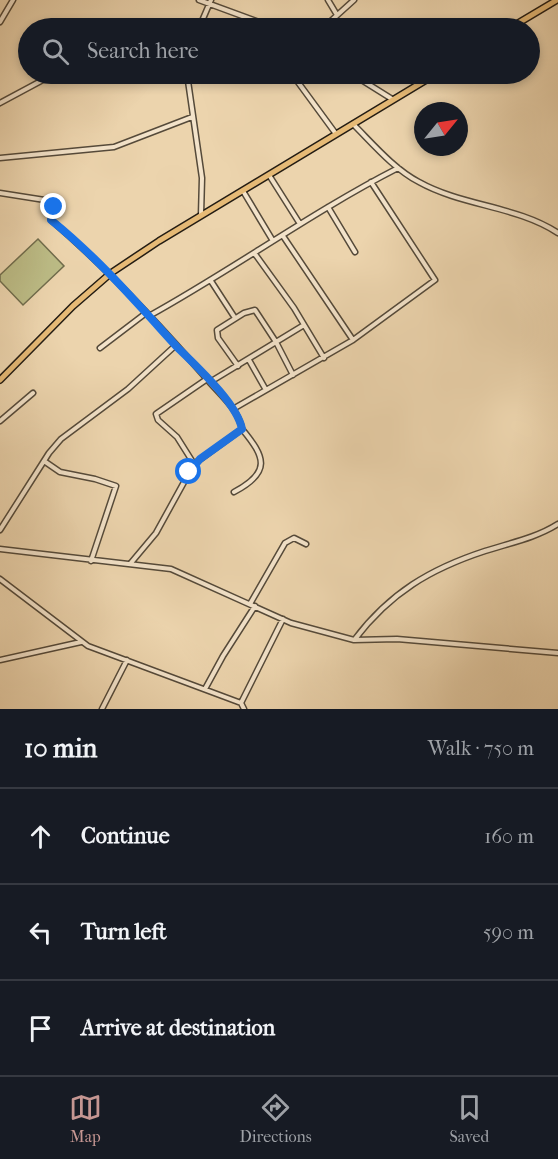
<!DOCTYPE html>
<meta charset="utf-8">
<style>
body{margin:0;font-family:"IM FELL French Canon",serif;background:#20242c;color:#f1f3f6}
.compass{position:absolute;left:414px;top:102px;width:54px;height:54px;border-radius:50%;background:#171b24;box-shadow:0 3px 9px #0003;rotate:60deg}
.stop{position:absolute;width:18px;height:18px;margin:-14px;border:4px solid #1a73e8;border-radius:50%;background:#fff}
.stop.end{background:#1a73e8;border-color:#fff;box-shadow:0 2px 6px #0008}
.list{margin:0;padding:0;list-style:none}
h2{display:flex;justify-content:space-between;align-items:center;height:78px;margin:0;padding:0 24px;font-size:26px}
h2 small{font-size:20px;font-weight:400;color:#9ea1a6}
.list li{display:grid;grid-template-columns:39px 1fr auto;gap:18px;align-items:center;box-sizing:border-box;height:96px;padding:0 24px;border-top:2px solid #363941}
.list b{display:block;font-size:22px;white-space:nowrap}
.list em{font-size:20px;font-style:normal;color:#9ea1a6}
.icon{flex:none;width:33px;height:33px;fill:none;stroke:currentColor;stroke-width:2;stroke-linecap:round;stroke-linejoin:round}
.map{position:relative;flex:none;width:558px;height:709px;overflow:hidden}
.search{position:absolute;background:#171b24;box-shadow:0 3px 9px #0003;left:18px;right:18px;top:18px;height:66px;display:flex;align-items:center;gap:15px;box-sizing:border-box;padding:0 21px;border-radius:33px;color:#9ea1a6;font-size:22px}
.sheet{height:366px;background:#171b24}
nav{display:flex;justify-content:space-around;align-items:center;box-sizing:border-box;height:84px;border-top:2px solid #363941;background:#171b24;font-size:16px;color:#9ea1a6}
nav a{display:grid;justify-items:center;gap:3px}
nav .on{color:#c59692}
.map>svg:first-child{display:block}
.green{fill:#bcbc86;stroke:#706c4c;stroke-width:1.5}
.lines{fill:none;stroke-linecap:round;stroke-linejoin:round}
.minor-casing{stroke:#554a3a;stroke-width:7}
.major-casing{stroke:#231c13;stroke-width:8}
.minor{stroke:#f3e3ca;stroke-width:4}
.major{stroke:#e6ba76;stroke-width:5}
.route{stroke:#1a73e8;stroke-width:8}
</style>
<div class="map">
<svg width="558" height="709" viewBox="0 0 558 709">
<rect width="100%" height="100%" fill="#ecd4ad"/>
<filter id="stains"><feTurbulence type="fractalNoise" baseFrequency=".00333" numOctaves="4"/><feColorMatrix values="0 0 0 0 .2 0 0 0 0 .09 0 0 0 0 .02 0 0 0 .5 -.17"/></filter>
<radialGradient id="worn" r=".72"><stop offset=".6" stop-color="#630" stop-opacity="0"/><stop offset="1" stop-color="#630" stop-opacity=".3"/></radialGradient>
<path class="green" d="M38,239L64,266L23,305L0,281V275Z"/>
<g class="lines">
<g class="minor-casing">
<path id="minor" d="M199,0L275,28
M328,0L337,15
M0,22L13,0
M199,28L211,0
M323,28L354,0
M187,74L202,178L201,215
M292,74L336,134
M352,74L392,99
M0,103L54,74
M353,124C373,144 394,169 419,182C462,206 517,206 558,233
M0,158L114,147L192,117
M269,175L300,224
M243,191L273,241
M0,193L51,201L54,207L51,220C107,268 157,322 205,377C218,393 238,408 242,429L194,464L156,533L130,564
M328,207L355,252
M283,236L353,340
M255,254L294,308L324,358
M211,281L235,318
M149,316C234,269 312,212 398,168
M100,348L146,313
M249,360L266,390
M238,366L218,338L217,330L244,313L255,310L276,342L293,375
M210,382L304,325
M233,409L353,340L435,280L371,182
M0,421L33,393
M44,461L60,472L95,479L116,486L91,561
M194,464L177,437L158,420L156,414L207,379
M234,492C272,472 265,457 242,429
M0,530L49,453L61,439L128,389L176,345
M0,549L171,569L291,623L354,640L397,639L558,653
M0,579L88,646L241,703
M250,604L285,543L294,538L306,544
M355,639C390,593 430,569 485,551C510,543 536,538 558,524
M0,660L81,642
M205,689L223,656L255,606
M102,709L127,660
M244,709L241,703L283,619"/>
</g>
<g class="major-casing">
<path id="major" d="M510,28L557,0
M0,380L73,306L111,273L159,241L436,74"/>
</g>
<use href="#minor" class="minor"/>
<use href="#major" class="major"/>
</g>
<g class="lines">
<path class="route" d="M54,207L51,220C98,258 136,302 177,347C196,366 237,403 242,429L200,459L189,472"/>
</g>
<rect width="100%" height="100%" filter="url(#stains)"/>
<rect width="100%" height="100%" fill="url(#worn)"/>
</svg>
<svg class="compass" viewBox="-18 -18 36 36"><path d="M0-13l5 13h-10z" fill="#e53935"/><path d="M0 13l5-13h-10z" fill="#9ea1a6"/></svg>
<div class="stop" style="left:189px;top:472px"></div>
<div class="stop end" style="left:54px;top:207px"></div>
<div class="search"><svg class="icon" aria-label="search" viewBox="0 0 24 24"><circle cx="10" cy="10" r="6"/><path d="M15 15l6 6"/></svg>Search here</div>
</div>
<section class="sheet">
<h2>10 min<small>Walk · 750 m</small></h2>
<ul class="list">
<li><svg class="icon" aria-label="ahead" viewBox="0 0 24 24"><path d="M12 20V5M6 11l6-6 6 6"/></svg><div><b>Continue</b></div><em>160 m</em></li>
<li><svg class="icon" aria-label="left" viewBox="0 0 24 24"><path d="M17 20v-9H6M10 6l-5 5 5 5"/></svg><div><b>Turn left</b></div><em>590 m</em></li>
<li><svg class="icon" aria-label="arrive" viewBox="0 0 24 24"><path d="M6 21V4h12l-3 4 3 4H6"/></svg><div><b>Arrive at destination</b></div></li>
</ul>
</section>
<nav>
<a class="on"><svg class="icon" aria-label="map" viewBox="0 0 24 24"><path d="M3 6l6-2 6 2 6-2v14l-6 2-6-2-6 2zM9 4v14M15 6v14"/></svg>Map</a>
<a><svg class="icon" aria-label="directions" viewBox="0 0 24 24"><path d="M12 3l9 9-9 9-9-9zM9 14v-3h6M13 9l2 2-2 2"/></svg>Directions</a>
<a><svg class="icon" aria-label="saved" viewBox="0 0 24 24"><path d="M7 4h10v16l-5-4-5 4z"/></svg>Saved</a>
</nav>
